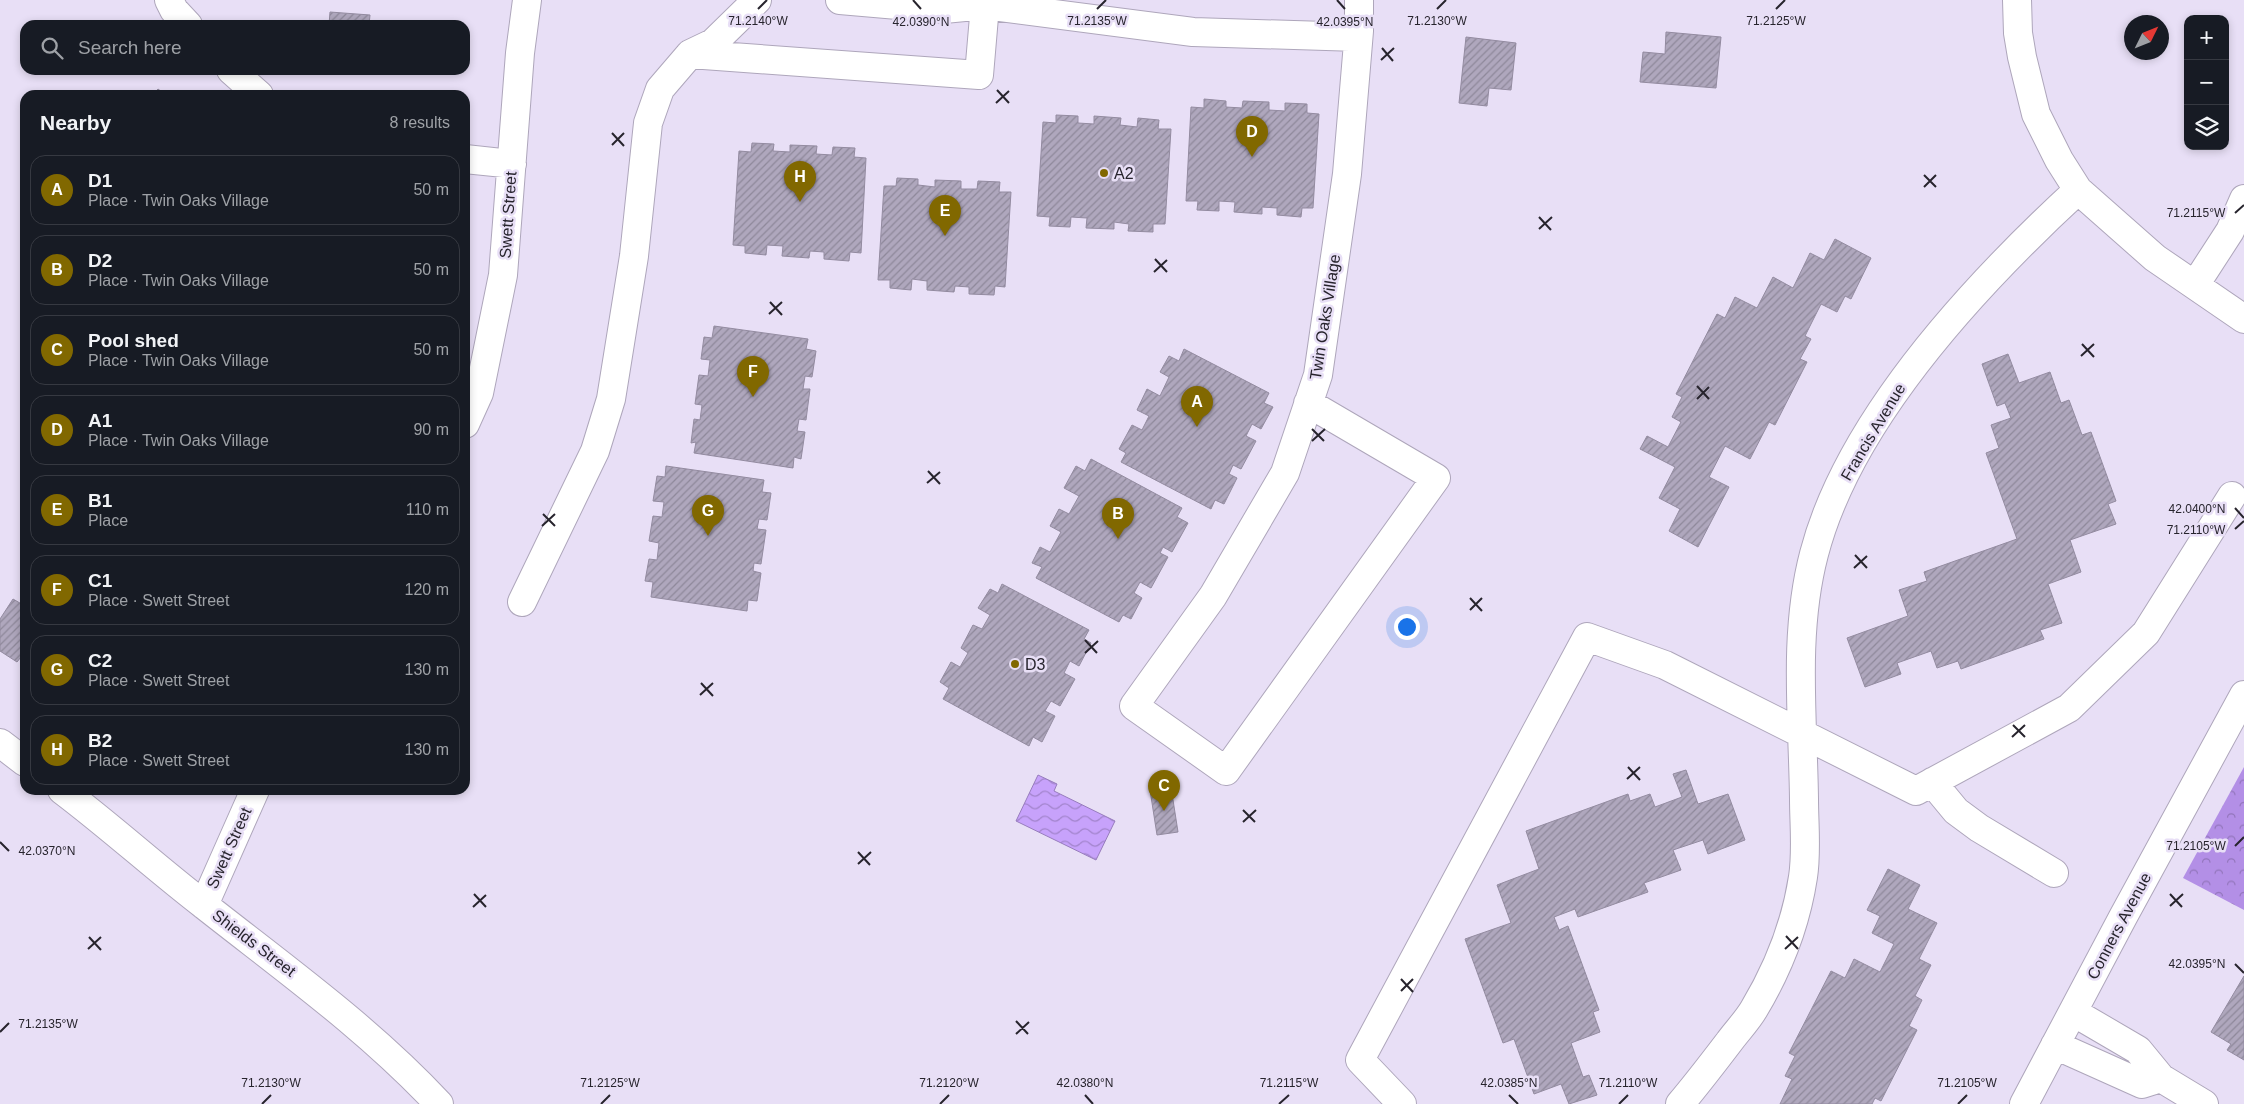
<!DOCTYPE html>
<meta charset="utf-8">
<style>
body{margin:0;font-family:Arial,sans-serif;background:#20242c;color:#f1f3f6}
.controls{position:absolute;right:15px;top:15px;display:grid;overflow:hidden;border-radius:10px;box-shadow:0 2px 8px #0003}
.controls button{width:45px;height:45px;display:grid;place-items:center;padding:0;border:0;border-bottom:1px solid #363941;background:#171b24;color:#f1f3f6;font:25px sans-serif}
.compass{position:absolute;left:2124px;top:15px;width:45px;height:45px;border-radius:50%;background:#171b24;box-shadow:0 2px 8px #0003;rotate:47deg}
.you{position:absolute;left:1406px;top:626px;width:18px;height:18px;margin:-12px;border:4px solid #fff;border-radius:50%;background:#1a73e8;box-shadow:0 0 0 8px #1a73e833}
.badge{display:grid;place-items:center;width:32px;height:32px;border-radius:50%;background:#816800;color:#fff;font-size:16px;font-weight:700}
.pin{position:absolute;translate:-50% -41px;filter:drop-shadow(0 1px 2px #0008)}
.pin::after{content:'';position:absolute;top:26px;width:18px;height:15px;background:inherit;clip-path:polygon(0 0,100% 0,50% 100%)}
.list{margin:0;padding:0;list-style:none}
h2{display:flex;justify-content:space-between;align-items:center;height:65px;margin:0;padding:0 20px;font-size:21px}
h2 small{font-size:16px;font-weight:400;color:#9ea1a6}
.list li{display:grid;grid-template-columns:32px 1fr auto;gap:15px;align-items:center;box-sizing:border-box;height:70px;margin:0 10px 10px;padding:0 10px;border:1px solid #363941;border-radius:15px}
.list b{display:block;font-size:19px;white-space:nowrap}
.list p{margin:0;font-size:16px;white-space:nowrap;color:#9ea1a6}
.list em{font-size:16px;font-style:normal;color:#9ea1a6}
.icon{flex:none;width:28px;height:28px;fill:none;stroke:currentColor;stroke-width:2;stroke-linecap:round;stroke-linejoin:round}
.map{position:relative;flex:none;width:2244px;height:1104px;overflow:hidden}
.search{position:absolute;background:#171b24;box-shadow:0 2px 8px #0003;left:20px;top:20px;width:450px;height:55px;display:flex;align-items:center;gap:12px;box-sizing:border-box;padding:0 18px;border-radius:15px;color:#9ea1a6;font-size:19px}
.panel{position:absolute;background:#171b24;box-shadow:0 2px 8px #0003;left:20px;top:90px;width:450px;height:705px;border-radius:15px}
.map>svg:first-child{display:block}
.forest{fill:url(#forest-crowns)}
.water{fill:url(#water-waves);stroke:#977cbd}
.building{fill:url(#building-hatch);stroke:#938ba0}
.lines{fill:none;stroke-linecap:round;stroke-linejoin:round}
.minor-casing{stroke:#aea6bb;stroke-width:30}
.minor{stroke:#fff;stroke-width:28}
.ticks{fill:none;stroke:#27242d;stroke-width:2}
.poi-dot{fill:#816800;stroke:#e8dff6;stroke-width:2}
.labels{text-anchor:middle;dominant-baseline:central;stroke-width:5;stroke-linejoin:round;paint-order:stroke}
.poi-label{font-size:16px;fill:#27242d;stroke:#e8dff6;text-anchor:start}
.street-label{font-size:16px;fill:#27242d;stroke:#e8dff6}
.ticks-label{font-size:12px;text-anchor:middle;fill:#27242d;stroke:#e8dff6;stroke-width:5;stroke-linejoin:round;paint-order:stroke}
</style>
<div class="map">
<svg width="2244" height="1104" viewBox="0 0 2244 1104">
<defs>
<pattern id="forest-crowns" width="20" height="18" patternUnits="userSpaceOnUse" patternTransform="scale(1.25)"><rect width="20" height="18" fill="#b38fe6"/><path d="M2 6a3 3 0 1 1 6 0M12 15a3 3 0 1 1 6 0" fill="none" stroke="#9275bb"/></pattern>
<pattern id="water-waves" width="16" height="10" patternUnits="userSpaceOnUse" patternTransform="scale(1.25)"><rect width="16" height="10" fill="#c7a2fb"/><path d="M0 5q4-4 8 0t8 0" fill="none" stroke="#a284cc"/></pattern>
<pattern id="building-hatch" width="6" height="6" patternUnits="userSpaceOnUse" patternTransform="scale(1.25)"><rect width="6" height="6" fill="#afa7bd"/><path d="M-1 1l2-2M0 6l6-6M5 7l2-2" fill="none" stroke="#8e889a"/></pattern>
</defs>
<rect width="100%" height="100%" fill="#e8dff6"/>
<path class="forest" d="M2244,767V910L2183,878Z"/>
<path class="water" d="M1038,775L1057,784L1054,791L1115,821L1096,860L1016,821Z"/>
<path class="building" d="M330,12L370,15L369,25H329Z
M1666,32L1721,37L1716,88L1640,82L1643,52L1665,54Z
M1466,37L1516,43L1511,90L1489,88L1487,106L1459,103Z
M158,89L166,95H153Z
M1204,99L1226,101V107L1242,108L1243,101L1269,102V110L1285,111V103L1307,104V113L1319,114L1313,208H1302L1301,217L1277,215V208L1262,207V214L1234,212L1235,202L1219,201V211L1197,210L1198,201H1186L1191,107L1204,108Z
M1056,115L1078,116V123L1094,124V116L1121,118L1120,125L1137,127L1138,118L1159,120L1158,129H1171L1165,224H1153V232L1128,231L1129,224L1114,222V229L1086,228L1087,218L1071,217L1070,227L1049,226L1050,217L1037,216L1043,122L1056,123Z
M752,143L774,144L773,151L790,152V145L817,146L816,154L832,155L833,147L855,148L854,157L866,158L861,253L850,252L849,261L824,259V252L810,251L809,258L782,256L783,246L767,245L766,255L745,253V246L733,245L739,151L751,152Z
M897,178L918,179V185L935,187V180L961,181V189H977L978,181L1000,182L999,192H1011L1005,287L995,286L994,295L969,294V287L955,286L954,292L927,290V281L912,279L911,290L890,288V280H878L884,186H896Z
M1835,239L1871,258L1851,299L1845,296L1837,312L1821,304L1805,336L1811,339L1800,359L1807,362L1775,425L1769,422L1750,459L1725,446L1709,477L1729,487L1698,547L1669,531L1680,509L1659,498L1675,467L1640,449L1647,436L1668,447L1681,422L1672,417L1682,397L1676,394L1717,314L1725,318L1735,297L1757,308L1773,277L1793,288L1810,253L1824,260Z
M714,326L808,339L806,349L816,351L812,377L805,376L803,389H810L806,420L799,419L797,431L805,432L801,459L794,457L793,468L694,453L696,442L691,443L694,419L700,420L702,405L695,404L699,375L708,376L710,360L701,359L704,337L712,338Z
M1184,349L1269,393L1264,403L1273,407L1261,429L1252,424L1246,436L1256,441L1241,469L1233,465L1229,474L1237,478L1224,504L1215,500L1211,509L1121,462L1126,453L1119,449L1132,425L1142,430L1149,416L1137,410L1147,389L1160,396L1169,377L1160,372L1169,356L1179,361Z
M2008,354L2019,383L2050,372L2061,403L2069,400L2082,435L2091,432L2116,501L2108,504L2116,524L2070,540L2081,572L2048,584L2062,623L2040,630L2044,639L1961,669L1958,661L1937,668L1931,651L1897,663L1901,674L1865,687L1847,638L1908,616L1899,590L1927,581L1924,572L2017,539L1986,453L1999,448L1991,425L2011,418L2005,403L1997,406L1982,364Z
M1091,459L1182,508L1177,517L1188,523L1172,552L1163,547L1160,553L1168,557L1151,588L1140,582L1134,593L1142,598L1131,619L1123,615L1119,622L1036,578L1042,567L1032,563L1040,547L1050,552L1061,532L1050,526L1059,509L1069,514L1079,496L1064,488L1076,466L1085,471Z
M666,466L764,480L762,492L771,493L767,520L759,519L757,529L766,530L761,564L754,563L753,571L761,573L757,601L748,600L747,611L651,597L653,582L645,581L649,559L657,560L659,543L649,541L653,516L662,517L664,502L653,501L657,476L665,477Z
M1002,584L1089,630L1084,639L1091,643L1079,666L1070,661L1064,673L1075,679L1060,706L1051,701L1045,711L1055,716L1042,742L1033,737L1029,746L943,699L949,688L940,682L951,662L960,667L968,653L961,648L973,625L982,629L990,615L978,608L990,589L998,593Z
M13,599L25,606V652L17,662L0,651V619Z
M1686,770L1698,804L1728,794L1745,840L1708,854L1703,840L1673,850L1681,870L1644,883L1648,892L1578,917L1575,909L1554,917L1559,930L1568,926L1599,1010L1593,1012L1600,1032L1571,1043L1583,1077L1589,1075L1597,1095L1569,1104L1561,1084L1534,1094L1514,1039L1503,1043L1465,939L1511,923L1497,885L1539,869L1526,831L1628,794L1630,801L1650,794L1655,807L1682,797L1673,774Z
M1171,787L1178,832L1157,835L1150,790Z
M1888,869L1920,885L1908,909L1937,923L1919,959L1931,965L1915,996L1922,1000L1909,1026L1917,1030L1881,1101L1875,1098L1872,1104H1780L1792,1079L1785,1076L1795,1056L1789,1053L1831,971L1845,978L1854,959L1880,972L1894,944L1872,933L1880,916L1867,910Z
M2244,976V1060L2227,1050L2231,1044L2211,1032Z"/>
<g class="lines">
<g class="minor-casing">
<path id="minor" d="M169,0L174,10L188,25
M840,0L944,9L985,5L1193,32L1358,37
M2017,0L2018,33L2022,57L2036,114L2059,160L2078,190L2155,258L2244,319
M690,54L979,75L985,5
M231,70L259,95
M465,159L512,164
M2195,285L2230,231L2244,199
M1308,403L1436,478L1226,771L1134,706L1213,596L1285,473L1318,375L1347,174L1359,31V0
M465,424L479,393L503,275L520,53L527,0
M522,602L595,451L611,399L634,256L648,123L660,89L690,54L713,43L757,0
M0,743L25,762
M1932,782L1956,811L1979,828L2054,873
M62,790C111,827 156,868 204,905C285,969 368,1028 439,1104
M204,905L255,790
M2073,1012L2138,1050L2161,1078L2204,1104
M2055,1045L2142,1084L2161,1078
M1402,1104L1360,1060L1587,637L1665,665L1916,791L2069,708L2146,633L2232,496
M1680,1104C1697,1084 1713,1063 1729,1042C1737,1031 1747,1021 1754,1009C1778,969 1796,923 1803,877C1807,852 1804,824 1804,799C1803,718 1793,634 1814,554C1849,419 1977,283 2078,190
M2024,1104L2123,917L2244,695"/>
</g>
<use href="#minor" class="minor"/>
</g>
<path class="ticks" d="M913,0L921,9M1337,0L1345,9M758,9L767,0M1097,9L1106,0M1437,9L1446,0M1776,9L1785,0M1382,48L1393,61M1381,60L1394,48M997,90L1009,103M996,103L1009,91M612,133L624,146M612,145L624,133M1924,175L1936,187M1924,187L1936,175M2235,213L2244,205M1539,217L1551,230M1539,229L1552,217M1155,259L1167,272M1154,272L1167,260M770,302L782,315M769,314L782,302M2082,344L2094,357M2081,356L2094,344M1697,386L1709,399M1697,399L1709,387M1312,429L1324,441M1312,441L1325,429M928,471L940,484M927,483L940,472M2235,508L2244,518M543,514L555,526M542,526L555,514M2235,529L2244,521M1855,555L1867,568M1854,568L1867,556M1470,598L1482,611M1470,610L1482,598M1085,640L1097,653M1085,653L1098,641M701,683L713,696M700,695L713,683M2013,725L2025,737M2012,737L2025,725M1628,767L1640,780M1627,779L1640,767M1243,810L1255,822M1243,822L1256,810M0,842L9,851M2235,846L2244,837M858,852L870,865M858,864L871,852M474,894L486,907M2170,894L2182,907M2170,906L2183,894M473,907L486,895M1786,936L1798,949M89,937L101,950M88,949L101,937M1785,949L1798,937M2235,964L2244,973M1401,979L1413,992M1401,991L1413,979M1016,1021L1028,1034M0,1032L9,1023M1016,1034L1029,1022M1085,1095L1093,1104M1509,1095L1518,1104M262,1104L271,1095M601,1104L610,1095M940,1104L949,1095M1279,1104L1289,1095M1619,1104L1628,1095M1958,1104L1967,1095"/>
<g class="poi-dot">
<circle cx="1104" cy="173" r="5"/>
<circle cx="1015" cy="664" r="5"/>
</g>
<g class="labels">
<g class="poi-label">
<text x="1114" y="173">A2</text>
<text x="1025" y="664">D3</text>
</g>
<g class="street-label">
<text transform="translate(508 215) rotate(-86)">Swett Street</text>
<text transform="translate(1325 317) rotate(-81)">Twin Oaks Village</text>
<text transform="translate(1873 432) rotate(-59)">Francis Avenue</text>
<text transform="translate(229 848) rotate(-66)">Swett Street</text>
<text transform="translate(2119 926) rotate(-62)">Conners Avenue</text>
<text transform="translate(254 943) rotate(37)">Shields Street</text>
</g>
</g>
<g class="ticks-label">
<text x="758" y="25">71.2140°W</text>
<text x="1097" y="25">71.2135°W</text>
<text x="1437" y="25">71.2130°W</text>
<text x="1776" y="25">71.2125°W</text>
<text x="921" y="26">42.0390°N</text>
<text x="1345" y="26">42.0395°N</text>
<text x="2196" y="217">71.2115°W</text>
<text x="2197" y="513">42.0400°N</text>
<text x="2196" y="534">71.2110°W</text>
<text x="2196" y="850">71.2105°W</text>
<text x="47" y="855">42.0370°N</text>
<text x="2197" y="968">42.0395°N</text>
<text x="48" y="1028">71.2135°W</text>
<text x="1085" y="1087">42.0380°N</text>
<text x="1509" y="1087">42.0385°N</text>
<text x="271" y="1087">71.2130°W</text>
<text x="610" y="1087">71.2125°W</text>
<text x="949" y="1087">71.2120°W</text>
<text x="1289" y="1087">71.2115°W</text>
<text x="1628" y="1087">71.2110°W</text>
<text x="1967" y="1087">71.2105°W</text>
</g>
</svg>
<div class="controls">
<button>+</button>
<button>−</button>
<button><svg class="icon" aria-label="layers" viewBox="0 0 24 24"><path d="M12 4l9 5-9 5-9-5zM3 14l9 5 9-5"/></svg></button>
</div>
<svg class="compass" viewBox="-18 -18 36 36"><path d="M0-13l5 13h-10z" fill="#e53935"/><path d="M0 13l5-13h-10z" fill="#9ea1a6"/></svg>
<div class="you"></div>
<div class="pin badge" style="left:1197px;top:427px">A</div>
<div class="pin badge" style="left:1118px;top:539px">B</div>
<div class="pin badge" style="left:1164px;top:811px">C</div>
<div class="pin badge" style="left:1252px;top:157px">D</div>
<div class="pin badge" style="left:945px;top:236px">E</div>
<div class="pin badge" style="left:753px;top:397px">F</div>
<div class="pin badge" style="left:708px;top:536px">G</div>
<div class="pin badge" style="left:800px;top:202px">H</div>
<div class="search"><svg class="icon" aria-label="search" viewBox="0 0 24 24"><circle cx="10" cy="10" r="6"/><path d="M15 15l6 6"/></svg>Search here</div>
<section class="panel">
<h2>Nearby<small>8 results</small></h2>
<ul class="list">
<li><span class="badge">A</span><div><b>D1</b><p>Place · Twin Oaks Village</p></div><em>50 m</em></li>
<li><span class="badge">B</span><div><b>D2</b><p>Place · Twin Oaks Village</p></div><em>50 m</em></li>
<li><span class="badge">C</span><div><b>Pool shed</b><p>Place · Twin Oaks Village</p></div><em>50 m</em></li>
<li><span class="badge">D</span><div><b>A1</b><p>Place · Twin Oaks Village</p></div><em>90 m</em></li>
<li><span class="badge">E</span><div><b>B1</b><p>Place</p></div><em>110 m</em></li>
<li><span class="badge">F</span><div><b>C1</b><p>Place · Swett Street</p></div><em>120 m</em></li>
<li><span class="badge">G</span><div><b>C2</b><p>Place · Swett Street</p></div><em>130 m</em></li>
<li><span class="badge">H</span><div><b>B2</b><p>Place · Swett Street</p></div><em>130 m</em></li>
</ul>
</section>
</div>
